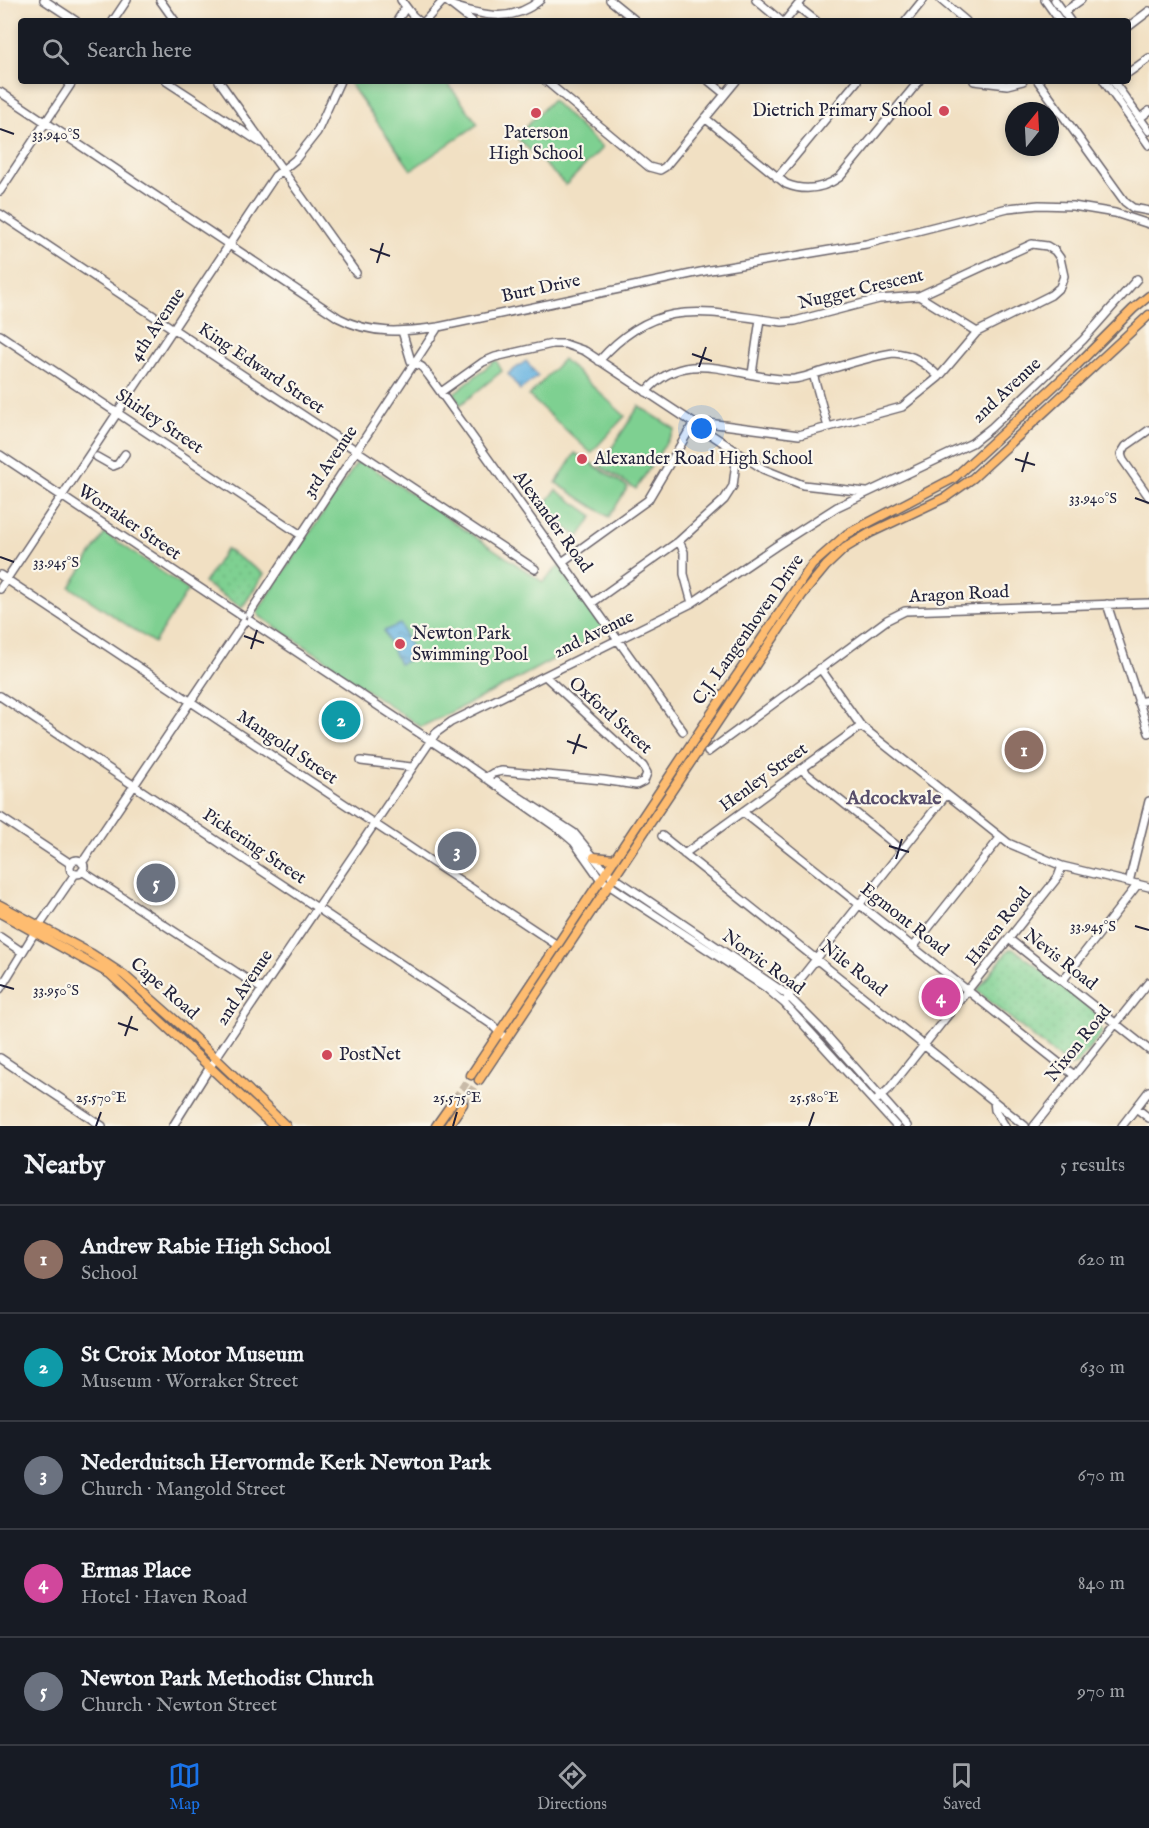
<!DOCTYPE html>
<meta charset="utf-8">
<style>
body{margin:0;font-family:"IM FELL English",serif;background:#242831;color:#f1f3f6}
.compass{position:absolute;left:1005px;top:102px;width:54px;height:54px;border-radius:50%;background:#171b24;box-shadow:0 3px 9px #0003;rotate:18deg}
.you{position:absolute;left:702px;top:429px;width:21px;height:21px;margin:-15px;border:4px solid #fff;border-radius:50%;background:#1a73e8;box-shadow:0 0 0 9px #1a73e833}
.badge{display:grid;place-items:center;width:39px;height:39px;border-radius:50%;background:#1a73e8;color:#fff;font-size:20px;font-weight:700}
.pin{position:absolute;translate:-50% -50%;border:3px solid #fff;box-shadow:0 2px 6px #0006}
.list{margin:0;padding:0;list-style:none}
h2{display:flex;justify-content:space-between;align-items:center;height:78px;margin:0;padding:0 24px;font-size:26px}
h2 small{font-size:20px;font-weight:400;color:#9ea1a6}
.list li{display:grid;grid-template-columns:39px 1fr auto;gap:18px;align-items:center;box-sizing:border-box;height:108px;padding:0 24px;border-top:2px solid #363941}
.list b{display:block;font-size:22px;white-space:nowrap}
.list p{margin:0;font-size:20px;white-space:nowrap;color:#9ea1a6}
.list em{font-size:20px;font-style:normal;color:#9ea1a6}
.icon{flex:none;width:33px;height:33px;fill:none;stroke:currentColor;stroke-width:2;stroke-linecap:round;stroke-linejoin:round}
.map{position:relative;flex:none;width:1149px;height:1126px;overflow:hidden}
.search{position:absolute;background:#171b24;box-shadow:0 3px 9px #0003;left:18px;right:18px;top:18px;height:66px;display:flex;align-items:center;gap:15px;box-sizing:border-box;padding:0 21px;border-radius:6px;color:#9ea1a6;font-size:22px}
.sheet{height:618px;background:#171b24}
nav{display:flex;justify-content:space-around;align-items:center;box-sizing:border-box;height:84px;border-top:2px solid #363941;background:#171b24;font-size:16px;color:#9ea1a6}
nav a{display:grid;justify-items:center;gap:3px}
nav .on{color:#1a73e8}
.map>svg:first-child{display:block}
.green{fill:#7ed091;stroke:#507966;stroke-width:1.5}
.park{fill:url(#park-dots);stroke:#507966;stroke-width:1.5}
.water{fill:url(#water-ripples);stroke:#446b8e;stroke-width:1.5}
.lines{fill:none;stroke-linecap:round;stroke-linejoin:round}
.major-tunnel{stroke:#c8baa8;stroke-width:8;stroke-dasharray:8 4;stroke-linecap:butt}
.minor-casing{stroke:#6a646b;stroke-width:10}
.major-casing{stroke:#6a646b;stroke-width:11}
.minor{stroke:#fff;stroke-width:7}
.major{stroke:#febc70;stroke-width:8}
.ticks{fill:none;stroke:#22223b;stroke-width:2}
.poi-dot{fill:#d1495b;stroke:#fbf7ec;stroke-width:2}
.labels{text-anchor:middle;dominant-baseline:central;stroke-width:4.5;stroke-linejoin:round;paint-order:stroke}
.poi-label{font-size:18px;fill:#22223b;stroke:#fbf7ec;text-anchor:start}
.street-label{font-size:18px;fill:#22223b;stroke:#fbf7ec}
.neighbourhood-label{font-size:20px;font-weight:bold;fill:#584e6b;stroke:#fbf7ec}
.ticks-label{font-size:15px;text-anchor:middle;fill:#22223b;stroke:#fbf7ec;stroke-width:4.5;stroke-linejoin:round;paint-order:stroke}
</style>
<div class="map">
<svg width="1149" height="1126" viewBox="0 0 1149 1126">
<defs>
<pattern id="park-dots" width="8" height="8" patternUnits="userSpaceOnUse" patternTransform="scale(1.5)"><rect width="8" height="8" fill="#7ed091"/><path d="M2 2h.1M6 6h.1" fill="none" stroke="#6db27e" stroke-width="1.8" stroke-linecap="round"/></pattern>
<pattern id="water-ripples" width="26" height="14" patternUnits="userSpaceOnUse" patternTransform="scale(1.5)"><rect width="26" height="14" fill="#67b4e1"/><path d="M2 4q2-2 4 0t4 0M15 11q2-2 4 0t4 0" fill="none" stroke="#5492b8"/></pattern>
</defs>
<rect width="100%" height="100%" fill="#fbf7ec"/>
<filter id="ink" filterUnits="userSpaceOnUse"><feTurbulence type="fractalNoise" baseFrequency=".0167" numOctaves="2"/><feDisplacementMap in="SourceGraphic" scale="12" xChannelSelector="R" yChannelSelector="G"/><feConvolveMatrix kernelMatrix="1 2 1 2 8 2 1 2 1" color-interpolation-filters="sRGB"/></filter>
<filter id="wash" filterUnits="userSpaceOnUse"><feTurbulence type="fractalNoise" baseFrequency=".008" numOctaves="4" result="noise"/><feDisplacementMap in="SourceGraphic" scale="24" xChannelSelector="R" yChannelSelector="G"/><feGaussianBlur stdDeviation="1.35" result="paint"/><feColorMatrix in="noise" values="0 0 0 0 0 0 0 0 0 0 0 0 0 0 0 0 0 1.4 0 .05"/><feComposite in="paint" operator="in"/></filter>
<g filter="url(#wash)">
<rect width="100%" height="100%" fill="#f1e0c3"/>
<path class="green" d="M348,81H446L478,124L411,170Z
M552,100L602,148L566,185L516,137Z
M563,359L625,416L591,453L529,396Z
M496,360L502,371L460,405L454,393Z
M639,406L675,429L636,489L600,466Z
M575,453L628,487L609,517L556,483Z
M362,461L543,582L559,566L606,631L500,688L421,727L333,667L334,665L259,616L257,612L356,464Z
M556,490L593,516L579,537L541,510Z
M105,533L188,590L154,643L70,587Z"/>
<path class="park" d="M226,549L264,574L242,608L204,583Z
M1009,949H1014L1099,1015V1025L1103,1032L1076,1065L1069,1066L977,991Z"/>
<path class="water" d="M526,361L538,376L520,390L508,374Z
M400,624L415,657L399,664L384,631Z"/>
</g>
<g filter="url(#ink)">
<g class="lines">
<path class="major-tunnel" d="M455,1099L471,1075
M463,1104L479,1080"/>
<g class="minor-casing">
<path id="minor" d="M44,0L76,21
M160,0L175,21
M401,0L413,16L419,21
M445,0L472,21
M610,0L636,21
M756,0L781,21
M941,0L966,21
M1045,0L1060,21
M1055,0L1070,21
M453,6C484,16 513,23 540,0
M797,6L816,21
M1064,12L1081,0
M113,21L127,0
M397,21L406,7
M425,21L444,0
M785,21L802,0
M906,21L923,0
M1128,27L1149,11
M1128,73L1149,58
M166,81L261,143
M219,81L356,273
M546,81L649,167L660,170L665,167L736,81
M709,81L725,94
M974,81L1007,85L1023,81
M1038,81L1125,202L1133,208L1149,211
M1104,81L1149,145
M1113,81L1149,131
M0,92L339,318C371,335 403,332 438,327L710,270L866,244L1008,208L1039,205L1073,206L1115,213L1149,224
M705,118L786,184C806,192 823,189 840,177L919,81
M1140,118L1149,111
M777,178L857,81
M0,191L73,81
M0,214L535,569
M919,296L977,332
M402,331L411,361L422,367L429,376L683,731
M0,335L301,535
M752,374L760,319
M813,374L828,427
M441,392L483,362L495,357L552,344H565L585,351L763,469L803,485L866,492
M646,392C689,342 740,382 794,379C803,378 812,374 821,372C844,365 868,357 893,353C913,354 925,363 939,377
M1149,430L1126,446L1121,454L1123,460L1149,497
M0,455L242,616
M97,457L113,466L118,464L125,454
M679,541L684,552V574L692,603
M562,562L648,500L693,424L708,423L799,435L902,407L939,377L977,332L1051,295L1060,287L1064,276L1060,258L1055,251L1047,246L1032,244L919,296L879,299L795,321L782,322C705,312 657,295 599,361
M0,575L557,945
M0,589L275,176L295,160L317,132L340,81
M592,603L679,541L724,500L733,486L737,454
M1107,604L1149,733
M249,614L438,327
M250,621L466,764L560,830L574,842L601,880L765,987L784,1003L896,1126
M820,668L861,726L1008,843L1062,866L1149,887
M0,696L491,1024L502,1035
M1138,702L1149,700
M708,752L887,620L905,611L1149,603
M361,761L411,767
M801,769L902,850
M485,778L493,773L502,771L603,780L636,785L644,781L647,773L643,766L545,676
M496,782L574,833L606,872L785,993L821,1029L907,1126
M743,812L1074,1075
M0,817L71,864
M662,836L1025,1126
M684,854L861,726
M70 867a7 7 0 1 1 14 0a7 7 0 1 1-14 0Z
M82,863L244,622
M82,871L262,989
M1129,882L1149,801
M0,937L22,952
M1009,939L1149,1050
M914,946L1000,838
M1063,980L1138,884
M0,989L35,932L75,874
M787,999L794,987L946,795
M0,1058L102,1126
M878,1099L889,1089L1058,877L1062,866
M994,1101L995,1110L1005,1126
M1136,1108L1149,1118
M173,1126L215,1059L436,733L451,722L692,603L776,546L837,507L972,443L991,428L1083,340L1137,279
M1034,1126L1149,982
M1122,1126L1149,1091"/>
</g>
<g class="major-casing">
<path id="major" d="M594,857L615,859
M0,905L92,954L124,975L184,1028L286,1126
M0,913L110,974L273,1126
M471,1075L729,687L812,565L847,534L954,478L1077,365L1133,309L1149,296
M479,1080L802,595L826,566L845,548L870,533L946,497L973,478L1149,315
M436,1126L455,1099
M448,1126L463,1104"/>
</g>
<use href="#minor" class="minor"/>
<use href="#major" class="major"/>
</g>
</g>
<path class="ticks" d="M0,129L14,134M370,249L390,256M377,263L383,243M692,354L712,361M699,367L706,347M1015,459L1035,465M1022,472L1028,452M1135,498L1149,503M0,557L14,562M244,636L264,643M251,649L257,630M567,741L587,748M573,754L580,734M889,846L909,852M896,859L902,839M1135,926L1149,930M0,985L14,989M118,1023L138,1030M125,1036L132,1016M96,1126L101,1112M453,1126L457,1112M809,1126L814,1112"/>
<g class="poi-dot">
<circle cx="944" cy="111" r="6"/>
<circle cx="536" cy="113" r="6"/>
<circle cx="582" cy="459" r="6"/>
<circle cx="400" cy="644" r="6"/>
<circle cx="327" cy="1055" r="6"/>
</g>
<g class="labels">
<g class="poi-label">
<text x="932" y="111" text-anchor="end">Dietrich Primary School</text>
<text x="536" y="133" text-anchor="middle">Paterson<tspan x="536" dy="21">High School</tspan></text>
<text x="594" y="459">Alexander Road High School</text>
<text x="412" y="634">Newton Park<tspan x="412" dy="21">Swimming Pool</tspan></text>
<text x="339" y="1055">PostNet</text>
</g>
<g class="street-label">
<text transform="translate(541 289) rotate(-12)">Burt Drive</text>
<text transform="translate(861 290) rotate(-13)">Nugget Crescent</text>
<text transform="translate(158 325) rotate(-56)">4th Avenue</text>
<text transform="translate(261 369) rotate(34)">King Edward Street</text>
<text transform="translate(1007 391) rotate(-43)">2nd Avenue</text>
<text transform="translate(159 422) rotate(34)">Shirley Street</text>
<text transform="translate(331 462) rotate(-56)">3rd Avenue</text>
<text transform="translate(552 522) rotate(54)">Alexander Road</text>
<text transform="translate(129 523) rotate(34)">Worraker Street</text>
<text transform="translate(959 595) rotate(-3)">Aragon Road</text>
<text transform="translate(749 630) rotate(-55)">C.J. Langenhoven Drive</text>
<text transform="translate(594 635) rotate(-26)">2nd Avenue</text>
<text transform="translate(610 716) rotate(42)">Oxford Street</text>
<text transform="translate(287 748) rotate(34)">Mangold Street</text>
<text transform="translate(764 778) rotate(-36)">Henley Street</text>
<text transform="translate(254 847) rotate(34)">Pickering Street</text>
<text transform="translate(904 920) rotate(38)">Egmont Road</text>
<text transform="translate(999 927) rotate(-52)">Haven Road</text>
<text transform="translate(1060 960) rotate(38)">Nevis Road</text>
<text transform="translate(763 963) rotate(36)">Norvic Road</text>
<text transform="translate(853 969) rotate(38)">Nile Road</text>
<text transform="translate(245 988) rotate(-56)">2nd Avenue</text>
<text transform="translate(164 989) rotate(41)">Cape Road</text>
<text transform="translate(1079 1044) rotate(-51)">Nixon Road</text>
</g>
<g class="neighbourhood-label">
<text x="894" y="798">Adcockvale</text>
</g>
</g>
<g class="ticks-label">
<text x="56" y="139">33.940°S</text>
<text x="1093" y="503">33.940°S</text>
<text x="56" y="567">33.945°S</text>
<text x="1093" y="931">33.945°S</text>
<text x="56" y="995">33.950°S</text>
<text x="101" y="1102">25.570°E</text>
<text x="457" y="1102">25.575°E</text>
<text x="814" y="1102">25.580°E</text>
</g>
</svg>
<svg class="compass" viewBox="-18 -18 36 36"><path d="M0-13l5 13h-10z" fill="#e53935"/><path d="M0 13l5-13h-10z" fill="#9ea1a6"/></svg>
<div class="you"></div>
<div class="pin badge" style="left:1024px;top:750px;background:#8d6e63">1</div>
<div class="pin badge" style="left:341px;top:720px;background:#0f9aa8">2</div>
<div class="pin badge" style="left:457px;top:851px;background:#6b7280">3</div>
<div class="pin badge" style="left:941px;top:997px;background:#d1479c">4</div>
<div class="pin badge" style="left:156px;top:883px;background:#6b7280">5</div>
<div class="search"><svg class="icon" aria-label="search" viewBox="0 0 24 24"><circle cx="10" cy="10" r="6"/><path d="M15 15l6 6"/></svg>Search here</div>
</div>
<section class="sheet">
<h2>Nearby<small>5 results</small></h2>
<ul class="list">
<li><span class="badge" style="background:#8d6e63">1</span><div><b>Andrew Rabie High School</b><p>School</p></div><em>620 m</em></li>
<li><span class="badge" style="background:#0f9aa8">2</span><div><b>St Croix Motor Museum</b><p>Museum · Worraker Street</p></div><em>630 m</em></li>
<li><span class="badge" style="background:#6b7280">3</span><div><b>Nederduitsch Hervormde Kerk Newton Park</b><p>Church · Mangold Street</p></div><em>670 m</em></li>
<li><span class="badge" style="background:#d1479c">4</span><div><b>Ermas Place</b><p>Hotel · Haven Road</p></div><em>840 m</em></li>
<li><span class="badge" style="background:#6b7280">5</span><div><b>Newton Park Methodist Church</b><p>Church · Newton Street</p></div><em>970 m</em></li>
</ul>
</section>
<nav>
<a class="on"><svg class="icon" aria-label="map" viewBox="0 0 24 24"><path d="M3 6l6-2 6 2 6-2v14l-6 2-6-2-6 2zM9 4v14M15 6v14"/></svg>Map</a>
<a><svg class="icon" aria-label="directions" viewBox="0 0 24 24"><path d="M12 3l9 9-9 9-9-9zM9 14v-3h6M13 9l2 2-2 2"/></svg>Directions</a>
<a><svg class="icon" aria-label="saved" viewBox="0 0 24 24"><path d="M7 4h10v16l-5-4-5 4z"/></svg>Saved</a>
</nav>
